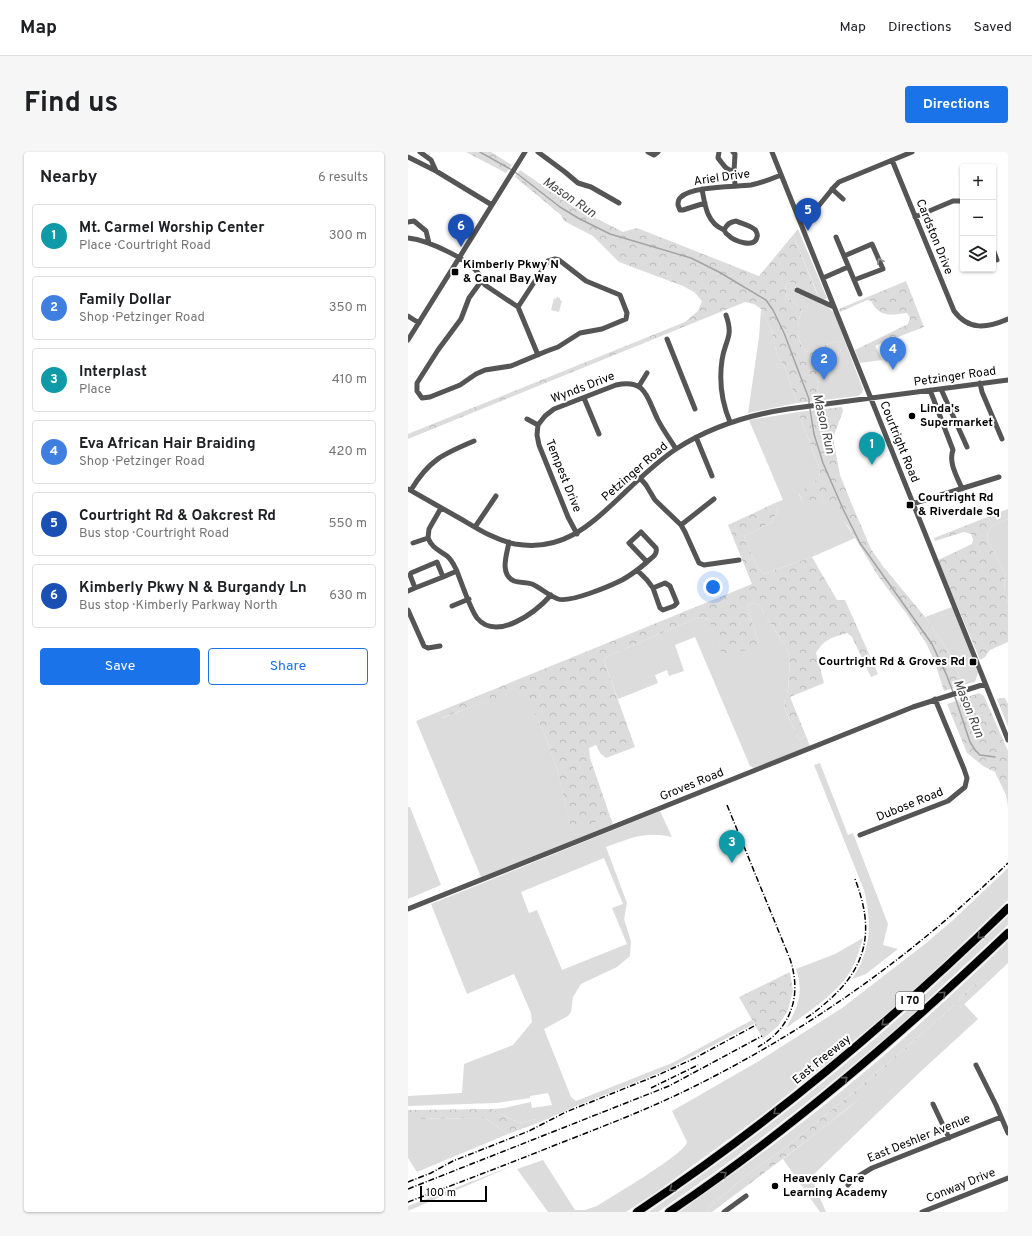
<!DOCTYPE html>
<meta charset="utf-8">
<style>
body{margin:0;font-family:Overpass,sans-serif;background:#f6f6f6;color:#202124}
.controls{position:absolute;right:12px;top:12px;display:grid;overflow:hidden;border-radius:4px;box-shadow:0 1px 3px #0004}
.controls button{width:36px;height:36px;display:grid;place-items:center;padding:0;border:0;border-bottom:1px solid #e0e0e0;background:#fff;color:#202124;font:20px sans-serif}
.scale{position:absolute;left:12px;bottom:10px;width:67px;box-sizing:border-box;padding-left:4px;border:2px solid #000;border-top:0;font-size:11px;line-height:14px;white-space:nowrap;color:#000;-webkit-text-stroke:3px #fff;paint-order:stroke}
.you{position:absolute;left:305px;top:435px;width:14px;height:14px;margin:-10px;border:3px solid #fff;border-radius:50%;background:#1a73e8;box-shadow:0 0 0 6px #1a73e833}
.badge{display:grid;place-items:center;width:26px;height:26px;border-radius:50%;background:#1a73e8;color:#fff;font-size:13px;font-weight:700}
.pin{position:absolute;translate:-50% -33px;filter:drop-shadow(0 1px 2px #0008)}
.pin::after{content:'';position:absolute;top:21px;width:14px;height:12px;background:inherit;clip-path:polygon(0 0,100% 0,50% 100%)}
.list{margin:0;padding:0;list-style:none}
h2{display:flex;justify-content:space-between;align-items:center;height:52px;margin:0;padding:0 16px;font-size:17px}
h2 small{font-size:13px;font-weight:400;color:#757577}
.list li{display:grid;grid-template-columns:26px 1fr auto;gap:12px;align-items:center;box-sizing:border-box;height:64px;margin:0 8px 8px;padding:0 8px;border:1px solid #e0e0e0;border-radius:4px}
.list b{display:block;font-size:15px;white-space:nowrap}
.list p{margin:0;font-size:13px;white-space:nowrap;color:#757577}
.list em{font-size:13px;font-style:normal;color:#757577}
.actions{display:flex;gap:8px;padding:12px 16px}
.actions a{flex:1;padding:9px 0;border:1px solid #1a73e8;border-radius:4px;text-align:center;font-size:14px;color:#1a73e8}
.actions .main{background:#1a73e8;color:#fff}
.icon{flex:none;width:22px;height:22px;fill:none;stroke:currentColor;stroke-width:2;stroke-linecap:round;stroke-linejoin:round}
.map{position:relative;flex:none;width:600px;height:1060px;overflow:hidden;border-radius:4px}
header{display:flex;align-items:center;gap:24px;box-sizing:border-box;height:56px;padding:0 20px;background:#fff;border-bottom:1px solid #e0e0e0}
header strong{font-size:19px}
nav{display:flex;gap:22px;margin-inline-start:auto;font-size:14px}
.intro{display:flex;align-items:center;justify-content:space-between;box-sizing:border-box;height:96px;padding:0 24px}
h1{margin:0;font-size:28px}
.button{padding:10px 18px;border-radius:4px;background:#1a73e8;color:#fff;font-size:14px;font-weight:700}
main{display:flex;gap:24px;padding:0 24px}
aside{flex:1;background:#fff;border-radius:4px;box-shadow:0 1px 3px #0004}
.map>svg:first-child{display:block}
.green{fill:#dcdcdc;fill-rule:evenodd}
.forest{fill:url(#forest-crowns)}
.lines{fill:none;stroke-linecap:round;stroke-linejoin:round}
.stream{stroke:#a3a3a3;stroke-width:1.5}
.highway-casing{stroke:#dbdbdb;stroke-width:10}
.minor{stroke:#555;stroke-width:5}
.highway{stroke:#000;stroke-width:8}
.rail{stroke:#000;stroke-width:1.5;stroke-dasharray:6 2 1 2;stroke-linecap:butt}
.oneway{stroke:#999}
.oneway2{stroke:#595959}
.poi-dot{fill:#000;stroke:#fff;stroke-width:1.5}
.labels{text-anchor:middle;dominant-baseline:central;stroke-width:4;stroke-linejoin:round;paint-order:stroke}
.shield{fill:#fff;stroke:#4c4c4c;stroke-width:1}
.shield-label{font-size:11px;font-weight:bold;fill:#000}
.street-label{font-size:12px;fill:#000;stroke:#fff}
.poi-label{font-size:12px;font-weight:bold;fill:#000;stroke:#fff;text-anchor:start}
.water-label{font-size:13px;font-style:italic;fill:#444;stroke:#fff}
</style>
<header>
<strong>Map</strong>
<nav><a>Map</a><a>Directions</a><a>Saved</a></nav>
</header>
<div class="intro"><h1>Find us</h1><a class="button">Directions</a></div>
<main>
<aside>
<h2>Nearby<small>6 results</small></h2>
<ul class="list">
<li><span class="badge" style="background:#0f9aa8">1</span><div><b>Mt. Carmel Worship Center</b><p>Place · Courtright Road</p></div><em>300 m</em></li>
<li><span class="badge" style="background:#3f7fe0">2</span><div><b>Family Dollar</b><p>Shop · Petzinger Road</p></div><em>350 m</em></li>
<li><span class="badge" style="background:#0f9aa8">3</span><div><b>Interplast</b><p>Place</p></div><em>410 m</em></li>
<li><span class="badge" style="background:#3f7fe0">4</span><div><b>Eva African Hair Braiding</b><p>Shop · Petzinger Road</p></div><em>420 m</em></li>
<li><span class="badge" style="background:#1a4fb4">5</span><div><b>Courtright Rd &amp; Oakcrest Rd</b><p>Bus stop · Courtright Road</p></div><em>550 m</em></li>
<li><span class="badge" style="background:#1a4fb4">6</span><div><b>Kimberly Pkwy N &amp; Burgandy Ln</b><p>Bus stop · Kimberly Parkway North</p></div><em>630 m</em></li>
</ul>
<div class="actions"><a class="main">Save</a><a>Share</a></div>
</aside>
<div class="map">
<svg width="600" height="1060" viewBox="0 0 600 1060">
<defs>
<pattern id="forest-crowns" width="20" height="18" patternUnits="userSpaceOnUse"><rect width="20" height="18" fill="#dcdcdc"/><path d="M2 6a3 3 0 1 1 6 0M12 15a3 3 0 1 1 6 0" fill="none" stroke="#bbb"/></pattern>
</defs>
<rect width="100%" height="100%" fill="#fff"/>
<path class="green" d="M390,77L419,146L416,148L387,135L386,138L418,153L426,161L455,237L454,241L450,244L408,249L410,232L415,213L433,199L429,189L398,200C387,186 389,172 394,157L379,145L377,133L383,130L410,143L385,83Z
M149,145L152,146V148L154,149L151,160L143,158L146,146L148,147Z
M353,157L364,179L369,203L376,214L389,251L340,261L351,185Z
M467,193L474,208L452,211L448,201Z
M390,260L412,317L411,326L391,342L394,348C399,348 405,347 410,348C424,352 440,374 447,386L404,405L356,422L351,417L336,387L337,384L364,370L370,359L367,351L375,348L341,268Z
M600,367V450L596,441L597,422L579,387L580,379L585,373Z
M345,451L351,453L379,497L382,509L380,538L376,555L391,588L398,584L402,594L346,616L342,614L287,485L267,493L276,519L261,524L259,518L247,523L250,531L210,547L196,509L198,505L291,465L301,467L351,492L339,453Z
M544,455L570,521L567,530L555,533L541,501L517,465Z
M115,535L138,585L149,617L164,679L202,664L205,672L73,725L8,569L30,560L34,566Z
M412,611L440,683L445,681L480,772L475,793L490,797L458,822L444,827C463,798 464,772 456,738L406,613Z
M0,655H2L33,733L0,747Z
M252,659L264,685C236,679 224,686 198,695L219,751L216,767L223,789L222,804L209,815L173,832L165,845L163,860L160,864L136,877L163,945L168,949L264,911L344,868L346,872L258,918L164,956L130,971L128,967L111,971L84,957L96,956L123,950L124,956L144,953L140,941L122,944V946L88,951L0,954V944L54,941L56,912L105,893L124,870L123,861L106,822L59,842L23,752ZM196,706L215,752L204,756L219,792L154,818L129,758L121,761L113,740Z
M600,716V748L505,839L422,909L354,963L250,1039L218,1060H140L109,1017L135,1008L167,1058H177L189,1054C203,1045 277,1002 279,990L264,959L351,909L434,856L517,792L544,769Z
M600,764V773L514,853L511,852L510,849Z
M455,786C451,799 447,814 438,826C422,846 399,861 378,876C390,855 396,841 388,817L427,802Z
M600,789V811L580,830L576,828L563,835L546,853L524,873L448,938L373,999L341,1021L302,1055L298,1060H271C307,1034 344,1009 379,982C457,923 530,857 600,789Z
M556,852L570,867L510,922L403,1025L418,1060H412L375,1007L439,957L489,914Z
M503,855L507,856L508,859C426,931 340,999 250,1060H240C332,998 420,929 503,855Z
M77,966L100,982L9,1020L0,1006V967Z
M109,1012L0,1059V1054Z"/>
<path class="forest" d="M58,0H83L104,13L98,21Z
M112,18L164,54L215,80L229,76L351,124L385,83L410,144L383,130L377,133L379,145L394,157C389,172 387,187 398,200L429,189L433,199L415,213L410,232L408,249L389,251L376,214L369,203L364,179L353,157L346,152L337,150L0,287V282L277,170L290,159L294,149L286,140L275,134L211,110L185,84L156,69L153,63L107,25Z
M498,129L516,175L448,201L447,198L500,172L502,166L499,161C482,163 472,166 463,149L459,148L432,160L431,157Z
M434,255L435,259L425,286L432,323L445,355L463,397L474,413L517,465L541,501L555,533L536,539L526,508L518,491L498,461L470,424L440,374L418,352L409,348H394L391,341L411,326L412,317L390,260Z
M367,351L370,359L364,370L337,384L336,387L351,417L356,422L404,405L429,448H437L470,522L463,525L444,485L439,481C424,486 417,486 408,501L416,531L382,545L398,584L391,588L376,555L380,538L382,510L379,497L351,453L345,451L339,453L351,492L349,497L318,501L310,498L301,467L291,465L198,505L196,509L227,595L198,606L192,601L188,593L181,596L182,606L202,664L164,680L149,617L138,585L115,536L33,566L30,560L344,432L320,373Z
M600,357V367L585,373L580,379L579,387L597,422L596,441L600,450V490L582,498L577,505L572,508L530,408L564,392L565,387L563,382L556,380L527,389L526,386Z
M571,541L576,544L600,599V654L598,643L587,620L575,614L559,601L539,552Z
M592,546H597L600,552V575L589,547Z
M382,820L385,838L380,858L371,873L355,887L331,845Z
M576,828L580,830C550,858 520,888 489,915C430,966 367,1013 304,1060H298L302,1055L341,1021L373,999L448,938L524,873L546,853L563,835Z
M84,957L111,971L128,967L130,971L100,982L77,966L0,967V958Z"/>
<g class="lines">
<path class="stream" d="M72,0L104,18
M107,20L152,55L170,66L202,82L283,106L311,120L358,148L365,158L376,181L401,247V253
M402,257L406,282L415,311L435,357L452,391L524,492L539,524L548,548L562,590L567,598L572,603L587,605"/>
<g class="highway-casing">
<path id="highway" d="M229,1060C363,971 485,868 600,756
M261,1060C383,978 494,882 600,781"/>
</g>
<path class="minor" d="M12,0L23,8L28,19
M130,0L157,20L170,31L183,35L211,51
M240,0L246,3L250,0
M311,0L310,6C316,13 317,18 326,19L327,2L325,0
M364,0L600,588
M0,5L28,19L84,53
M484,8L546,159C561,179 579,176 600,167
M326,19L327,34
M294,37C297,54 299,71 316,78
M424,37L435,47
M297,51L275,58H272L270,53C270,50 270,47 273,45C284,34 327,35 343,33C354,31 363,27 373,23
M507,65L545,49H555
M328,69C334,72 345,74 348,79C349,81 350,83 349,85C347,97 326,89 320,83C318,82 317,80 316,78C319,72 322,70 328,69Z
M0,70L6,69L18,79L21,91
M392,70L404,62L426,35L431,30L504,0
M428,85L452,142
M0,86C19,88 68,109 74,128L61,146L53,167L30,198L9,231V239L14,246L22,245L52,233L68,222L77,218L103,214L139,199L150,195L172,181L194,177L218,167L219,161L212,143L178,129L151,108L147,107L140,109L110,155
M585,97L589,108
M436,104L464,92L475,117L446,128
M415,126L440,115
M74,128L77,133L110,155L130,203
M389,138L426,155
M318,163C326,186 317,187 314,208C311,229 314,251 322,270
M0,164L11,171
M259,187L287,257
M0,188L117,0
M572,231L574,240L594,287
M231,234L239,221
M533,237L559,295
M522,238L545,298C540,311 550,326 554,337
M176,246L191,282
M119,267L130,273
M288,285L304,324
M232,326L238,333L247,348L273,373L277,380L291,411L296,413L331,408
M0,337C18,347 35,357 53,367C70,377 87,388 107,392C153,400 180,375 210,347C229,329 247,311 268,297C302,275 340,263 380,257L600,228
M3,338C21,308 35,302 66,289
M504,352L591,325
M273,373L306,347
M67,375L88,344
M233,380L248,396C250,403 243,406 239,410L221,391Z
M169,382L160,365L131,293L129,283L130,273L137,264L146,257L208,233C238,226 239,246 250,268C255,278 262,287 268,297
M20,386C24,396 31,398 39,404C43,407 46,413 48,417C53,429 62,457 69,466C89,490 128,460 143,443
M101,390C99,402 91,422 106,429C112,431 118,430 124,432C133,436 141,444 150,447C162,451 202,434 214,428C223,423 231,417 239,410
M5,391L20,386L21,377L33,356
M29,410L35,425L7,436L2,423L3,421Z
M229,418L239,428L245,436
M35,425L49,419
M257,431L262,434L269,451L266,454L255,458L252,456L245,436Z
M0,439L7,436
M44,454L61,447
M0,458L16,494L20,496L32,494
M452,683L540,649L557,635L559,626L556,617L527,547
M0,757L505,555L577,532
M568,913L588,953L600,981
M525,952L541,986
M440,1033L444,1028L464,1016L593,965
M316,1060L338,1044
M514,1060L600,1026"/>
<use href="#highway" class="highway"/>
<path class="rail" d="M319,653L382,807C394,843 384,876 350,895
M398,866C406,861 413,855 420,849C461,813 466,776 447,727
M243,936L290,913
M0,1030L23,1021L45,1009L121,979L158,960L250,923L287,906L348,873
M0,1037L261,934L354,884
M0,1050C50,1031 100,1012 150,992C196,974 241,957 285,935C402,877 507,802 600,711"/>
</g>
<defs><path id="oneway-chevron" d="M-2-3.5L2.5 0L-2 3.5" fill="none" stroke-width="1.6" stroke-linecap="round" stroke-linejoin="round"/></defs>
<use class="oneway" href="#oneway-chevron" transform="translate(472 109) rotate(-115)"/>
<g class="oneway2">
<use href="#oneway-chevron" transform="translate(572 784) rotate(136)"/>
<use href="#oneway-chevron" transform="translate(535 842) rotate(-43)"/>
<use href="#oneway-chevron" transform="translate(476 871) rotate(139)"/>
<use href="#oneway-chevron" transform="translate(437 927) rotate(-40)"/>
<use href="#oneway-chevron" transform="translate(368 960) rotate(142)"/>
<use href="#oneway-chevron" transform="translate(316 1022) rotate(-36)"/>
<use href="#oneway-chevron" transform="translate(264 1037) rotate(144)"/>
</g>
<g class="poi-dot">
<rect x="43" y="116" width="8" height="8" rx="2"/>
<circle cx="504" cy="264" r="4"/>
<rect x="498" y="349" width="8" height="8" rx="2"/>
<rect x="561" y="506" width="8" height="8" rx="2"/>
<circle cx="367" cy="1034" r="4"/>
</g>
<g class="labels">
<rect class="shield" x="488" y="840" width="28" height="18" rx="3"/>
<g class="shield-label">
<text x="502" y="849">I 70</text>
</g>
<g class="street-label">
<text transform="translate(314 26) rotate(-8)">Ariel Drive</text>
<text transform="translate(526 85) rotate(68)">Cardston Drive</text>
<text transform="translate(547 225) rotate(-8)">Petzinger Road</text>
<text transform="translate(175 236) rotate(-21)">Wynds Drive</text>
<text transform="translate(491 290) rotate(68)">Courtright Road</text>
<text transform="translate(227 320) rotate(-41)">Petzinger Road</text>
<text transform="translate(155 324) rotate(68)">Tempest Drive</text>
<text transform="translate(284 633) rotate(-22)">Groves Road</text>
<text transform="translate(502 653) rotate(-22)">Dubose Road</text>
<text transform="translate(414 908) rotate(-39)">East Freeway</text>
<text transform="translate(511 987) rotate(-22)">East Deshler Avenue</text>
<text transform="translate(553 1034) rotate(-22)">Conway Drive</text>
</g>
<g class="poi-label">
<text x="55" y="113">Kimberly Pkwy N<tspan x="55" dy="14">&amp; Canal Bay Way</tspan></text>
<text x="512" y="257">Linda's<tspan x="512" dy="14">Supermarket</tspan></text>
<text x="510" y="346">Courtright Rd<tspan x="510" dy="14">&amp; Riverdale Sq</tspan></text>
<text x="557" y="510" text-anchor="end">Courtright Rd &amp; Groves Rd</text>
<text x="375" y="1027">Heavenly Care<tspan x="375" dy="14">Learning Academy</tspan></text>
</g>
<g class="water-label">
<text transform="translate(161 46) rotate(34)">Mason Run</text>
<text transform="translate(415 272) rotate(77)">Mason Run</text>
<text transform="translate(560 557) rotate(68)">Mason Run</text>
</g>
</g>
</svg>
<div class="controls">
<button>+</button>
<button>−</button>
<button><svg class="icon" aria-label="layers" viewBox="0 0 24 24"><path d="M12 4l9 5-9 5-9-5zM3 14l9 5 9-5"/></svg></button>
</div>
<div class="scale">100 m</div>
<div class="you"></div>
<div class="pin badge" style="left:464px;top:313px;background:#0f9aa8">1</div>
<div class="pin badge" style="left:416px;top:228px;background:#3f7fe0">2</div>
<div class="pin badge" style="left:324px;top:711px;background:#0f9aa8">3</div>
<div class="pin badge" style="left:485px;top:218px;background:#3f7fe0">4</div>
<div class="pin badge" style="left:400px;top:79px;background:#1a4fb4">5</div>
<div class="pin badge" style="left:53px;top:95px;background:#1a4fb4">6</div>
</div>
</main>
